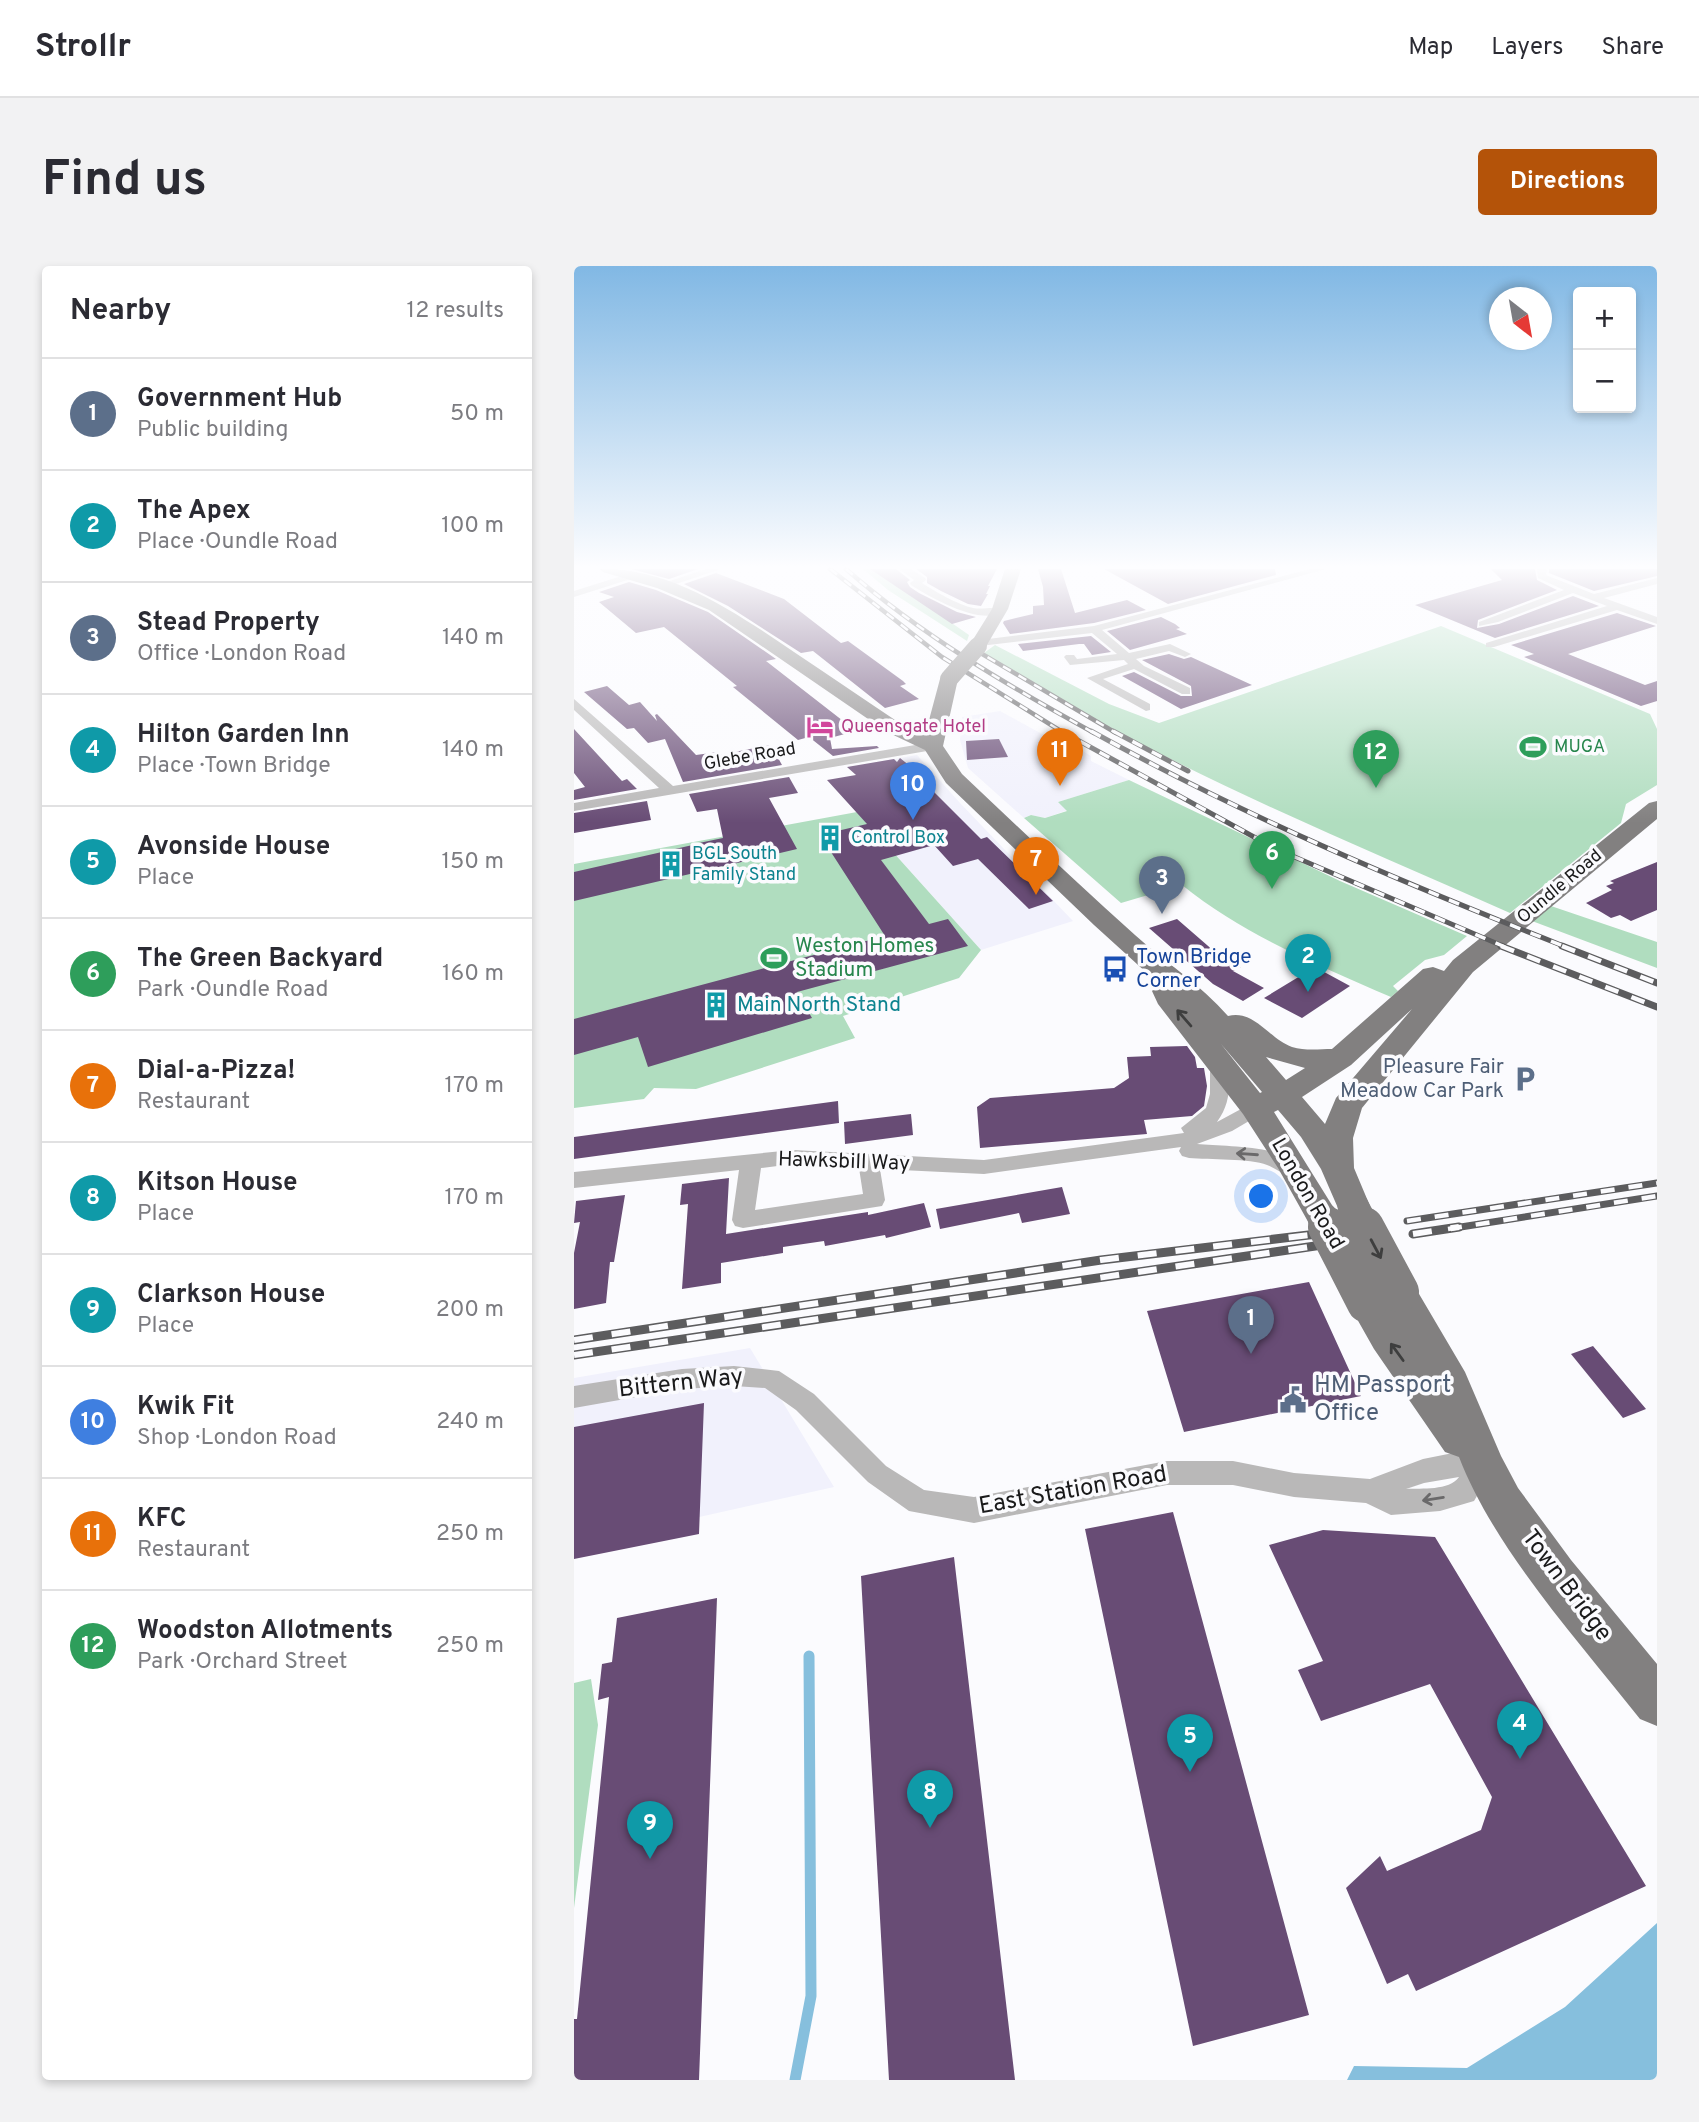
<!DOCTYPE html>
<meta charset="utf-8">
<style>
body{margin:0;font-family:Overpass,sans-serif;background:#f2f2f3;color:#2b2b33}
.controls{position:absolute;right:21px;top:21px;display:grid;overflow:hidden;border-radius:7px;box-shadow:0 4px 10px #0003}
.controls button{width:63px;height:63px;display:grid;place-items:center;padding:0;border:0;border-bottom:2px solid #e1e1e2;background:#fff;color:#2b2b33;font:35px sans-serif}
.compass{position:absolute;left:915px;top:21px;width:63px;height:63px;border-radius:50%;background:#fff;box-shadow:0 4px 10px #0003;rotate:149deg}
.you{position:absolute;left:688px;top:931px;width:24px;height:24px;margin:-18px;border:5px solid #fff;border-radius:50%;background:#1a73e8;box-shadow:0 0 0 10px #1a73e833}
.badge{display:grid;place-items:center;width:46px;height:46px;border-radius:50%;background:#b45309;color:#fff;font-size:23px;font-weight:700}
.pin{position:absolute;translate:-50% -58px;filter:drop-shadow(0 2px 4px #0008)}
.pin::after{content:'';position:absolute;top:37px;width:24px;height:21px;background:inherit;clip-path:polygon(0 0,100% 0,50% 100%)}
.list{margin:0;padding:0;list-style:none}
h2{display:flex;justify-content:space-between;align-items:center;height:91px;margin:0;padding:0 28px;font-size:30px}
h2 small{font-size:23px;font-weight:400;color:#7c7c81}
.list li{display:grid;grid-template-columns:46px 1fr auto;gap:21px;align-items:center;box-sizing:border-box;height:112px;padding:0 28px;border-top:2px solid #e1e1e2}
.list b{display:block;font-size:26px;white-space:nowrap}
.list p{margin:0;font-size:23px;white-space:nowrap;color:#7c7c81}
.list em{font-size:23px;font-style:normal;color:#7c7c81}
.map{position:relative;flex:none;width:1083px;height:1814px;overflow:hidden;border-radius:7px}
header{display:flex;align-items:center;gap:42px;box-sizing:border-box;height:98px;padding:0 35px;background:#fff;border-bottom:2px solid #e1e1e2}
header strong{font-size:33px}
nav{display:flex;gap:38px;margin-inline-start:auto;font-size:24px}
.intro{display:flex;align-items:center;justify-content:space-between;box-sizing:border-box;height:168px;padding:0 42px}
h1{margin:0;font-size:49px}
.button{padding:18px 32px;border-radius:7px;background:#b45309;color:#fff;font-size:24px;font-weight:700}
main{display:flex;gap:42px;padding:0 42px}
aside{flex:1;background:#fff;border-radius:7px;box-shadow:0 4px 10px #0003}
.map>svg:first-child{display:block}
.built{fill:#f1f1fc}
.green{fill:#b0ddbf}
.water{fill:#86bfdd}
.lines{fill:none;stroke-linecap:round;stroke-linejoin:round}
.stream{stroke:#86bfdd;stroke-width:11}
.building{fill:#684c75}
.street{fill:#b9b8b8;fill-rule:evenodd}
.primary{fill:#828080;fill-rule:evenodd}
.rail-far3-casing{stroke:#5c5c5e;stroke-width:4.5}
.rail-far2-casing{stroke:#5c5c5e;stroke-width:5}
.rail-far1-casing{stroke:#5c5c5e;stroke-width:7}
.rail-casing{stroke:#5c5c5e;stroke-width:9}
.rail-far3{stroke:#fbfbfe;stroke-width:2.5;stroke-dasharray:9;stroke-linecap:butt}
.rail-far2{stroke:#fbfbfe;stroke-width:3.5;stroke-dasharray:11;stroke-linecap:butt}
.rail-far1{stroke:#fbfbfe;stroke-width:4.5;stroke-dasharray:14;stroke-linecap:butt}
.rail{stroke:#fbfbfe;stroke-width:6;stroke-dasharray:19;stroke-linecap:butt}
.primary-bridge-far2{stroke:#828080;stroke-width:18}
.primary-bridge-far1{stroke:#828080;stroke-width:31}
.primary-bridge{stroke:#828080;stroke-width:40}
.oneway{stroke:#3e3e3e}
.oneway2{stroke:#6a696a}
.labels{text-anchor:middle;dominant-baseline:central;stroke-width:7;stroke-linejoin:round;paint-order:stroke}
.far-hotel-label{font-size:18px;fill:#b23c85;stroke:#fbfbfe;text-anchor:start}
.far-leisure-label{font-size:18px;fill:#27864d;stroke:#fbfbfe;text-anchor:start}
.far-street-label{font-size:18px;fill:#1a1a1b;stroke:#fbfbfe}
.far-culture-label{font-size:18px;fill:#0d838f;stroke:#fbfbfe;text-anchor:start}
.leisure-label{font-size:21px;fill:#27864d;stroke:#fbfbfe;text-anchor:start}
.transit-label{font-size:21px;fill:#164399;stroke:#fbfbfe;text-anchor:start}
.culture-label{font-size:21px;fill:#0d838f;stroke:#fbfbfe;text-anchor:start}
.service-label{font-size:21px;fill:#4e5e75;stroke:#fbfbfe;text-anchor:end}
.street-label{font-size:21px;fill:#1a1a1b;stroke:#fbfbfe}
.near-street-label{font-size:24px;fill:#1a1a1b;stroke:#fbfbfe}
.near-service-label{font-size:24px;fill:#4e5e75;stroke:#fbfbfe;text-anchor:start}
</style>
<header>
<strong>Strollr</strong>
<nav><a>Map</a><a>Layers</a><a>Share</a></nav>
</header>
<div class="intro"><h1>Find us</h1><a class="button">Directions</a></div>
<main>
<aside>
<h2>Nearby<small>12 results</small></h2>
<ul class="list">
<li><span class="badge" style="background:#5c6f8a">1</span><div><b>Government Hub</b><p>Public building</p></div><em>50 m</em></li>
<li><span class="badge" style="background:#0f9aa8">2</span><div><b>The Apex</b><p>Place · Oundle Road</p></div><em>100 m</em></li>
<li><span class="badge" style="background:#5c6f8a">3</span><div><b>Stead Property</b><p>Office · London Road</p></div><em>140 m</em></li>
<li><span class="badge" style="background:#0f9aa8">4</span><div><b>Hilton Garden Inn</b><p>Place · Town Bridge</p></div><em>140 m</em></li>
<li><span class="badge" style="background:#0f9aa8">5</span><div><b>Avonside House</b><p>Place</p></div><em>150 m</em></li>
<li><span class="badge" style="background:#2e9e5b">6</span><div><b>The Green Backyard</b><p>Park · Oundle Road</p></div><em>160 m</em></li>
<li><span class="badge" style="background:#e8710a">7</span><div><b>Dial-a-Pizza!</b><p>Restaurant</p></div><em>170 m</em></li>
<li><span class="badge" style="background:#0f9aa8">8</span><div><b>Kitson House</b><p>Place</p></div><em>170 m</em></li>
<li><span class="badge" style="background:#0f9aa8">9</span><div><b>Clarkson House</b><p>Place</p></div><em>200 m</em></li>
<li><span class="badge" style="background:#3f7fe0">10</span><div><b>Kwik Fit</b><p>Shop · London Road</p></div><em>240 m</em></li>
<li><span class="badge" style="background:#e8710a">11</span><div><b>KFC</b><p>Restaurant</p></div><em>250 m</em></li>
<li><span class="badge" style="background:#2e9e5b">12</span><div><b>Woodston Allotments</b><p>Park · Orchard Street</p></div><em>250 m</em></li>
</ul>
</aside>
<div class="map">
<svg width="1083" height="1814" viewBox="0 0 1083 1814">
<rect width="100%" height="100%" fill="#fbfbfe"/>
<path class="built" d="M426,445L490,480H500L517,490V495L555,514L484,536L494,544L471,552L457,549L450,552L394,502L386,474L388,451Z
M343,489L386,537L499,655L407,684L284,547L314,524L297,497Z
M176,1082L260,1221L0,1279V1112Z"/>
<path class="green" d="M289,303H300L395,369L393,375L314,324Z
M867,360L1076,448L1083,463V519L1052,538L1047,557L936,647C757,568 574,494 410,387L421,379L535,438L585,457Z
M555,514L766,615L893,670L870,689L851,694L819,720L824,725L817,731C744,699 670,669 608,619L547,637L450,552L457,549L471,552L493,545L484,536Z
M283,546L407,684L385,712L269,750L281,772L122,823L80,822L70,833L0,842V598Z
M977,640L1083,676V702L958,655Z
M17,1413L24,1459L0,1642V1417Z"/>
<path class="water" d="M1083,1657V1814H773L780,1800L893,1802L991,1741Z"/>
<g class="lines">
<path class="stream" d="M221,1814L237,1730L235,1390"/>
</g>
<path class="building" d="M57,303H124L95,313Z
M296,303H322L336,314L333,316L336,321L345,327L383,346L402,351L378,358Z
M342,303H423L414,320H416L412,328H414L407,340L394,338L367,325L353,317V311Z
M464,303H487L501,347L553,334L572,344L520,357L436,368L429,357L430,355L459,348V340L470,339L469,321Z
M530,303H701L702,309L594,338Z
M917,303H961L963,314L983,324L904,354L903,362L925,358L999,330L1025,340L921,372L841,339L928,314Z
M975,303H1083V310L1020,325L975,307Z
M142,307L210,333L267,377L274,375L329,415L332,418L326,420L345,433L311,442L239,385L227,387L154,340L110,318Z
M55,316L82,324L134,346L202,393L192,395L282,465L256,472L258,483L303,480L305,482L259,490L235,471L224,474L159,421L163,420L90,361L62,367L25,336L40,331L25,326Z
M1043,347L1082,360L994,388L1071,419L1083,415V435L1067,440L950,391L960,388L937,379Z
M587,351L601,358L606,362L602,363L613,368L556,384L533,365Z
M517,370L537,386L518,389L510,378H505L449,385L444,378Z
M595,388L610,393L617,391L678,419L607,443L548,410L560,406L607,430H618L617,420L568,394Z
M33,420L55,439L66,436L83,455L81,449L83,448L122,489L144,486L145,489L197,479L208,499L109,516L91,473L74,477L60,462L53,463L10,426Z
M0,463L48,515L53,513L63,523L0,534V524L11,521L0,507Z
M425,473L434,491L393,494L392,475Z
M326,492L351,512L347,513L407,573L413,571L479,635L455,643L404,593L379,600L360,579L307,594L355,658L374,653L394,680L223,726L238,752L74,801L64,771L0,789V753L311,670L246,569L293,558L253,514L282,509L273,501L320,493L323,496Z
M215,511L224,527L195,532L223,583L0,635V606L123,578L126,581L125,577L149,572L143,543L123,546L115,528Z
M73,535L77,554L0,567V547Z
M1083,596V644L1057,655L1046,649L1037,652L1012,637L1038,624L1032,620L1040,617L1036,615Z
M603,653L641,686L651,688L667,701L659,705L690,722L669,735L639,718L575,662Z
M741,701L776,720L728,752L690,732Z
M613,780L621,791L623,802H630L633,820L630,840L618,850L570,854L573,868L406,882L403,841L416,832L540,822L555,812L553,791L577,790L576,781Z
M264,835L265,857L0,893V871Z
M337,848L339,869L271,878L270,856Z
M155,912L152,968L294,946V949L350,937L357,961L312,972L311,969L251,980L250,975L209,981V987L147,997V1017L108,1023L114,938L106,939L108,918Z
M488,921L496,948L448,957L445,947L366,963L362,943Z
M51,929L40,996H36L32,1037L0,1043V987L6,956L0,957L2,935Z
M735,1016L787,1130L610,1166L573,1045Z
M1019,1080L1072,1143L1049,1152L997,1088Z
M130,1137L125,1268L0,1293V1161Z
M599,1246L735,1749L619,1780L511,1263Z
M749,1264L861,1271L1072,1620L842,1725L834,1708L813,1718L772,1622L806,1590L813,1605L907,1564L918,1531L856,1418L747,1455L724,1404L749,1395L695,1279Z
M380,1291L441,1814H315L287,1310Z
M143,1332L125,1814H0V1753H3L35,1431L24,1434L28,1398L38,1396L43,1352Z"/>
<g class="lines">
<path class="street" d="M132,303H147L93,321L84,319Z
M325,303H337L351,312L352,314L348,317C360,325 385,339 399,342C410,344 423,339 432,345C408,361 359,333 337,319L336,317L340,314Z
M736,303H752L528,364L555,387L596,378L617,388L611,391L595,385L562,393L570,400L616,422V428H608L560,403L529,413L576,438V444L572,445L513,412L554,398L550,394L496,399L490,391L492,389H500L503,393L543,388L518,367L406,380L400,377L406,374L520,360Z
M963,303H973L972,309L1020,328L1083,312V318L1030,332L1083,351V358L1043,344L920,381H912V377L1033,340L999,327L924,356L905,360V356L990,324L964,312Z
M60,306L63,307V311L0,331V325Z
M0,433L99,520L359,476L366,480L359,484L0,545V537L85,522L0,444Z
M645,790L652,792L654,796C656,819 657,837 643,856L680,836L687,838L690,843L687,848L658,865L623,878C651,881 715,878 731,905L728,910C714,914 706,904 693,899C676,892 635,894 615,892L608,890L605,885L607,881L410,908L306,903L311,934L308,940L169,962L161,960L158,954L165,904L0,922V906L219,884L410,894L610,867L607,862L632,842L636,828V796L638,792ZM219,898L285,902L289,928L181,944L187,902Z
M160,1100L205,1105L240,1128L312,1200L350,1224L400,1231L593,1195H659L720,1207L796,1213L849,1193L879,1187L909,1186L918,1190L922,1198L900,1235L866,1245L817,1249L792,1237L720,1231L659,1219H593L400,1257L335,1245L294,1216L222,1144L191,1122L160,1120L108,1123L0,1142V1120L108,1103ZM885,1211C875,1225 848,1222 832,1223L850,1217Z"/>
<path class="primary" d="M26,303C99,302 162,347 220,386C256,410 291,434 327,458L351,469L366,413L368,409H382L384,413L369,480L388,508C445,562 502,616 561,669C591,696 627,719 654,750C680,743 695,773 718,781C731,785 746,783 758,783L849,703L859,701L870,705L879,694L1075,537L1083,535V553L899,706L788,842L779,872L780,902L796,940L791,949L779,952L767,949L747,903L727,871L704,844L700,846L766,952L761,961L749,965L737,961L704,902L669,848L584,738L578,725L585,718L520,659L372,517L351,484L313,466L135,344L83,322L29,306ZM838,743L762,832L751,858L728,831L777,799ZM647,778L688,826L686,827ZM692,791L731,802L712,814Z
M431,303H447L434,343L410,384H398L395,380L418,343Z
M825,1012L838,1016L891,1106L927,1190L944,1222L997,1294L1083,1398V1460L1066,1453C1004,1374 921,1284 885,1191L871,1186L800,1083L774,1037L780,1027L793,1022L806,1027L815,1042L807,1026L812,1016Z"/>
<g class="rail-far3-casing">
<path id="rail-far3" d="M256,303L368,391L490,467
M272,303C347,369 433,419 520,467
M398,382L542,467"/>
</g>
<g class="rail-far2-casing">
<path id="rail-far2" d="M487,465L702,583L931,681
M517,465C669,550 830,617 992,681
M539,465L614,505"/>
</g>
<g class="rail-far1-casing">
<path id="rail-far1" d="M927,680L1083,741
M988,680L1083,717
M833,955L1083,917
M874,963L1083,930"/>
</g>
<g class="rail-casing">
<path id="rail" d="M839,968L885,961
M0,1074L527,994L743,968
M0,1089L748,979"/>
</g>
<use href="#rail-far3" class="rail-far3"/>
<use href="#rail-far2" class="rail-far2"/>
<use href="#rail-far1" class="rail-far1"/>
<use href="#rail" class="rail"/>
<path class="primary-bridge-far2" d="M375,413L404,380"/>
<path class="primary-bridge-far1" d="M779,940L791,963
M749,952L754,963"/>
<path class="primary-bridge" d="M754,961L793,1037
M790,961L825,1026"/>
</g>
<defs><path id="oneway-shaft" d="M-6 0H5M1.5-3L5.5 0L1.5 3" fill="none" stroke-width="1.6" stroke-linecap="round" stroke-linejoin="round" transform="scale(1.75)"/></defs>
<g class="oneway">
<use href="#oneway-shaft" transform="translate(610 752) rotate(-131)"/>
<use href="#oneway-shaft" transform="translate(802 983) rotate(62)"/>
<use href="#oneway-shaft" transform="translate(823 1086) rotate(-126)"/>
</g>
<g class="oneway2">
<use href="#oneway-shaft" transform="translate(673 888) rotate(-176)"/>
<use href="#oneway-shaft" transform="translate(859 1233) rotate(171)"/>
</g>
<linearGradient id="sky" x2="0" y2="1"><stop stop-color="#81b8e4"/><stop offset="0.54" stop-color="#fdfdff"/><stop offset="1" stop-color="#fdfdff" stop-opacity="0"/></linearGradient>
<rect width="1083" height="557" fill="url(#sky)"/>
<defs>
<g id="hotel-bare" transform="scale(2.1)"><path d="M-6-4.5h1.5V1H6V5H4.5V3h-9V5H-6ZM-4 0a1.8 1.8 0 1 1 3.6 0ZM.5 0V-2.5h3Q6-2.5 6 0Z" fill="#d1479c" stroke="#fbfbfe" stroke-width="2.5" paint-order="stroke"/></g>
<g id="stadium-bare" transform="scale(2.1)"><path d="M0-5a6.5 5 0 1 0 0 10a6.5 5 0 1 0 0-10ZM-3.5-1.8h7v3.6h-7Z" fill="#2e9e5b" stroke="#fbfbfe" stroke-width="2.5" paint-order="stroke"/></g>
<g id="building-bare" transform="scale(2.1)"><path d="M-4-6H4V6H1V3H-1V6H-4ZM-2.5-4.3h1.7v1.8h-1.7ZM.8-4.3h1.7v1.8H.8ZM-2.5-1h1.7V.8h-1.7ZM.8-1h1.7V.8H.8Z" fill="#0f9aa8" stroke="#fbfbfe" stroke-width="2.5" paint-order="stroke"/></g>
<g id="bus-bare" transform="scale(2.1)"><path d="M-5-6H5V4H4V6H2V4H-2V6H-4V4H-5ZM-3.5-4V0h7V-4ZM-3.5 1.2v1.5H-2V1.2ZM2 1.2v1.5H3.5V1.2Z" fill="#1a4fb4" stroke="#fbfbfe" stroke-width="2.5" paint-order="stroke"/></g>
<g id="parking-bare" transform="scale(2.1)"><path d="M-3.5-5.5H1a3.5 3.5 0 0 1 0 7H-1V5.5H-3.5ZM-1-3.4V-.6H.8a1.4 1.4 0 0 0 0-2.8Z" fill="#5c6f8a" stroke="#fbfbfe" stroke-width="2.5" paint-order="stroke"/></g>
<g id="civic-bare" transform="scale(2.1)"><path d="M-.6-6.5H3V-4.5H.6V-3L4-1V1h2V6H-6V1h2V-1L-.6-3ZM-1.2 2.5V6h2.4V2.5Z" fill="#5c6f8a" stroke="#fbfbfe" stroke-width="2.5" paint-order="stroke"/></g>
</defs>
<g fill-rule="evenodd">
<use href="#hotel-bare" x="246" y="461"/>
<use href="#stadium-bare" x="959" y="481"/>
<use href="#building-bare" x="256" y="572"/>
<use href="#building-bare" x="97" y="598"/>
<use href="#stadium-bare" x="200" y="692"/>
<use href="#bus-bare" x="541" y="703"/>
<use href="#building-bare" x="142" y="739"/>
<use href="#parking-bare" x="951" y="813"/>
<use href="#civic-bare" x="719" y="1134"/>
</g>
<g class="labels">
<g class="far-hotel-label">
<text x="267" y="461">Queensgate Hotel</text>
</g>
<g class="far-leisure-label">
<text x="980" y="481">MUGA</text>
</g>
<g class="far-street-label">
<text transform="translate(176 491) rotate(-10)">Glebe Road</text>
<text transform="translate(986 621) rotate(-40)">Oundle Road</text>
</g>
<g class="far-culture-label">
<text x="277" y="572">Control Box</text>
<text x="118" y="588">BGL South<tspan x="118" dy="21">Family Stand</tspan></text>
</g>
<g class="leisure-label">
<text x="221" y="680">Weston Homes<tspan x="221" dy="24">Stadium</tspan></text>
</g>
<g class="transit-label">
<text x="562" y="691">Town Bridge<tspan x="562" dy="24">Corner</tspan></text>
</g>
<g class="culture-label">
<text x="163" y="739">Main North Stand</text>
</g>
<g class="service-label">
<text x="930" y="801">Pleasure Fair<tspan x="930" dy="24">Meadow Car Park</tspan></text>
</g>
<g class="street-label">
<text transform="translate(270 896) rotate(2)">Hawksbill Way</text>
<text transform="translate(733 928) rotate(60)">London Road</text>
</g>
<g class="near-street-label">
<text transform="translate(107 1118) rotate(-6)">Bittern Way</text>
<text transform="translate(499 1225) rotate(-10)">East Station Road</text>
<text transform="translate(992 1320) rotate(53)">Town Bridge</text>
</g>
<g class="near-service-label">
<text x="740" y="1120">HM Passport<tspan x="740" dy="28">Office</tspan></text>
</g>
</g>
</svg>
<div class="controls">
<button>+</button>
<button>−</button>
</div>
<svg class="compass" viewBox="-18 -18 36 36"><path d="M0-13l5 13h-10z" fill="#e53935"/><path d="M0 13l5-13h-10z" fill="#7c7c81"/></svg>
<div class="you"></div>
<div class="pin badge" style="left:677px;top:1088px;background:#5c6f8a">1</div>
<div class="pin badge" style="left:734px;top:726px;background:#0f9aa8">2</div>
<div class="pin badge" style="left:588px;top:648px;background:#5c6f8a">3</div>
<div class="pin badge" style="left:946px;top:1493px;background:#0f9aa8">4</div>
<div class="pin badge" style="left:616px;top:1506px;background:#0f9aa8">5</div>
<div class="pin badge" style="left:698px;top:623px;background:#2e9e5b">6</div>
<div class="pin badge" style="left:462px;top:629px;background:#e8710a">7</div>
<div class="pin badge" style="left:356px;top:1562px;background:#0f9aa8">8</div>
<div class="pin badge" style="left:76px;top:1593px;background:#0f9aa8">9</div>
<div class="pin badge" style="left:339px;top:554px;background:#3f7fe0">10</div>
<div class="pin badge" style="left:486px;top:520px;background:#e8710a">11</div>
<div class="pin badge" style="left:802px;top:522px;background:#2e9e5b">12</div>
</div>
</main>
